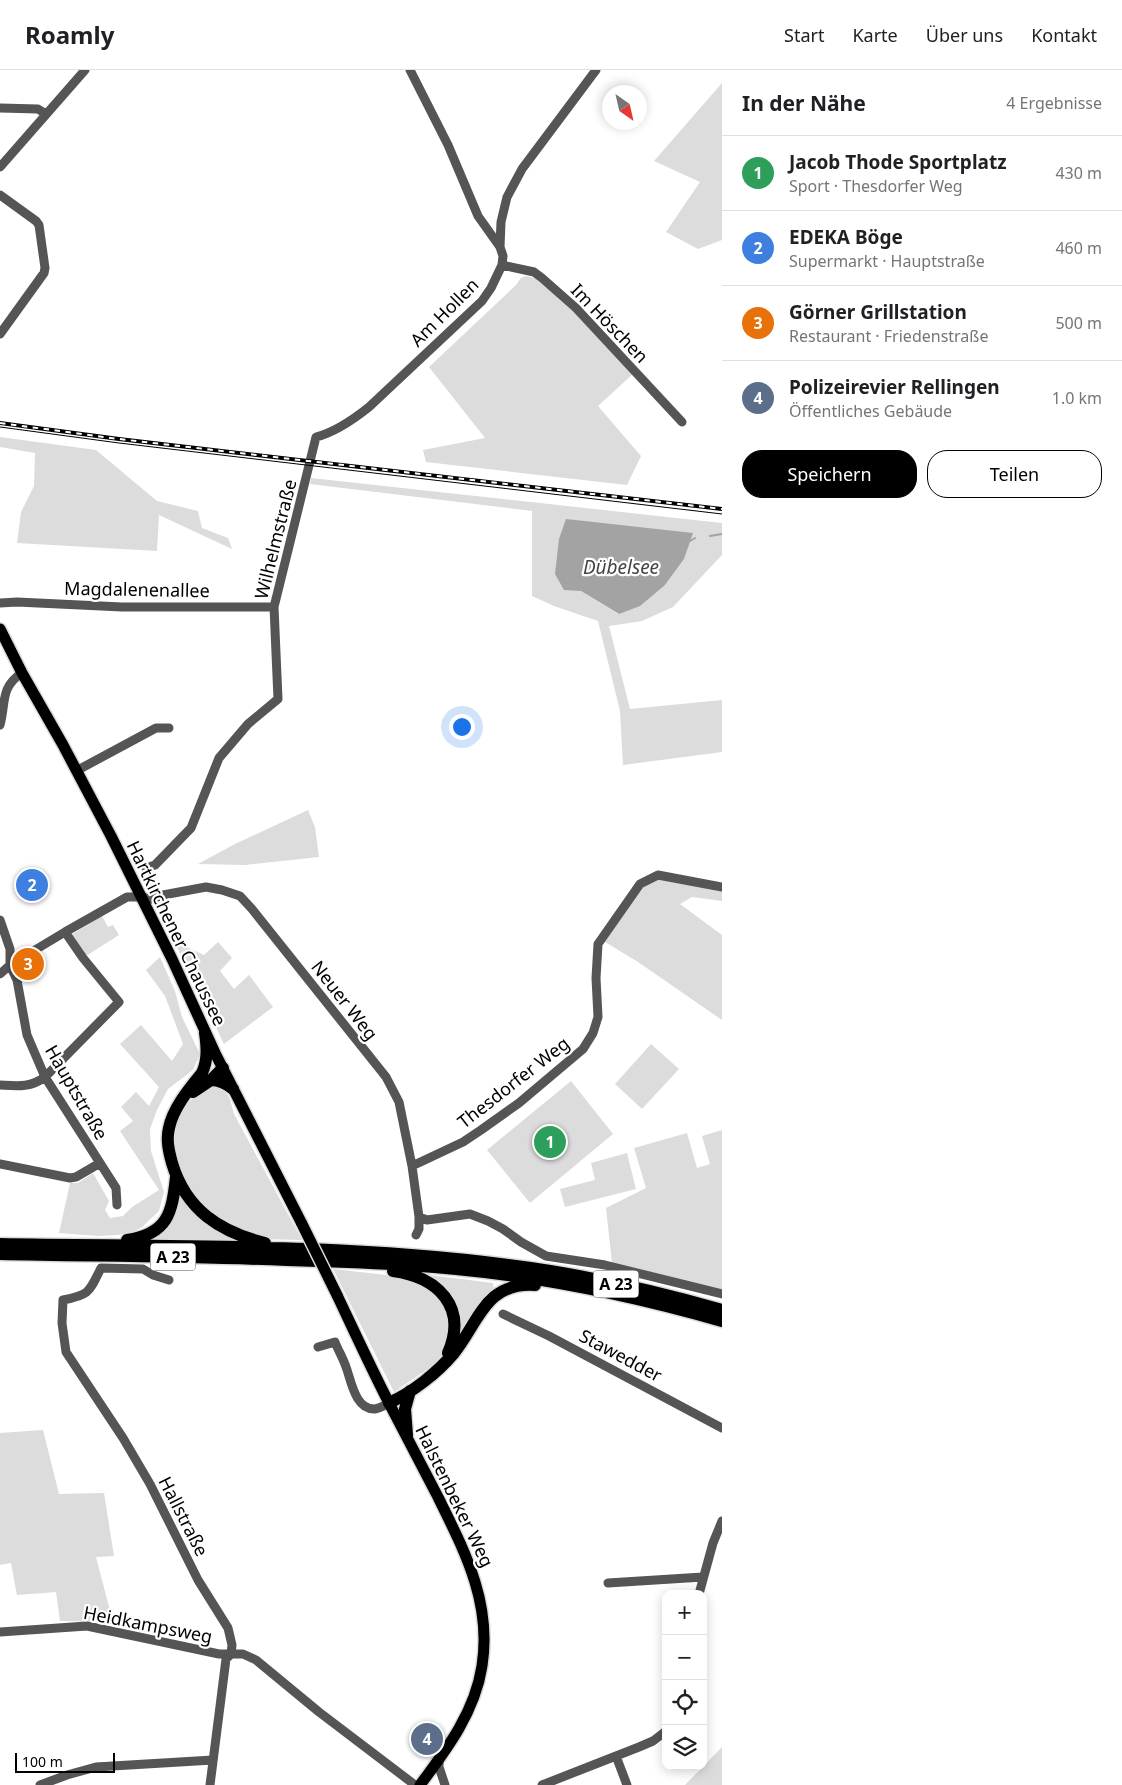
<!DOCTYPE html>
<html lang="de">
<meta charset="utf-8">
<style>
body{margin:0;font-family:"Noto Sans",sans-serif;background:#f6f6f6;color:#202124}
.controls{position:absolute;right:15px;bottom:15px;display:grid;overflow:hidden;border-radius:10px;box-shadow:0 2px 12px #0003}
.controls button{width:45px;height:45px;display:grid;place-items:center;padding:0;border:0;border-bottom:1px solid #e0e0e0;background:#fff;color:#202124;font:25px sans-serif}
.compass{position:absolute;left:602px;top:15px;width:45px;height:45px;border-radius:50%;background:#fff;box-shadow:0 2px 12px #0003;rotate:146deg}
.scale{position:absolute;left:15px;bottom:12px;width:100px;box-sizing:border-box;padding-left:5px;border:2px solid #000;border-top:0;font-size:14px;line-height:18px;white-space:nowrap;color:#000;-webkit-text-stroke:4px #fff;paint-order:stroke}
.you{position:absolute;left:461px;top:656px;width:18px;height:18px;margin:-12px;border:4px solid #fff;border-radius:50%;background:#1a73e8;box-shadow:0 0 0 8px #1a73e833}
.badge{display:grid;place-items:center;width:32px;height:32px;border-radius:50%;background:#000;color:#fff;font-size:16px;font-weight:700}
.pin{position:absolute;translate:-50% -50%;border:2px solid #fff;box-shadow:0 1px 5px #0006}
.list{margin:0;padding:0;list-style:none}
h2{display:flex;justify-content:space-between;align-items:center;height:65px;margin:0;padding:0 20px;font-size:21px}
h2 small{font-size:16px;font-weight:400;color:#757577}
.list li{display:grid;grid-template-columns:32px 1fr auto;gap:15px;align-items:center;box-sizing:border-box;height:75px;padding:0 20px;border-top:1px solid #e0e0e0}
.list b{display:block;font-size:19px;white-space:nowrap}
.list p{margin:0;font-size:16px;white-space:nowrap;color:#757577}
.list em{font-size:16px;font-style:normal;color:#757577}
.actions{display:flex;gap:10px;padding:15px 20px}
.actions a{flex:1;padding:11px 0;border:1px solid #000;border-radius:20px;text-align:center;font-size:18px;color:#000}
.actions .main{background:#000;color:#fff}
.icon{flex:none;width:28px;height:28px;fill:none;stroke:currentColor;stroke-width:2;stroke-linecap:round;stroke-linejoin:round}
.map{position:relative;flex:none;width:722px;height:1715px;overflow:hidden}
header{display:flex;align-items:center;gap:30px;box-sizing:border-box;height:70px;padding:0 25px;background:#fff;border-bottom:1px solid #e0e0e0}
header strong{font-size:24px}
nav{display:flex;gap:28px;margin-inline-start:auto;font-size:18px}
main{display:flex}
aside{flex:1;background:#fff}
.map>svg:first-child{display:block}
.green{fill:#dcdcdc;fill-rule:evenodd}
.water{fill:#a3a3a3}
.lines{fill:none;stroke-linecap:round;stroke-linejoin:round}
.stream{stroke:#a3a3a3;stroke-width:2}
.major-casing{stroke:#dbdbdb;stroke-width:14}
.highway-casing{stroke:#dbdbdb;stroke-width:15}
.minor{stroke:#555;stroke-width:9}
.major{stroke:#000;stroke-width:11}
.highway{stroke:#000;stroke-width:12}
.tram{stroke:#000;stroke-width:1}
.rail-casing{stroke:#000;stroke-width:4}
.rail{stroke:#fff;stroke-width:2;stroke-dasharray:5.5;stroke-linecap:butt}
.major-bridge-casing{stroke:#dbdbdb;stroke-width:14;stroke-linecap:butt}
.major-bridge{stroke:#000;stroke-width:11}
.labels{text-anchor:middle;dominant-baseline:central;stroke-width:4.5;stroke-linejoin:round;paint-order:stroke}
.shield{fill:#fff;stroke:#4c4c4c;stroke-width:1}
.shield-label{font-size:16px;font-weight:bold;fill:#000}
.street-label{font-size:18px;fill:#000;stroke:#fff}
.water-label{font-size:19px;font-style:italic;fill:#444;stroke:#fff}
</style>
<header>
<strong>Roamly</strong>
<nav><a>Start</a><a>Karte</a><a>Über uns</a><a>Kontakt</a></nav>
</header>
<main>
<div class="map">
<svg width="722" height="1715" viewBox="0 0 722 1715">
<rect width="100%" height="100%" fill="#fff"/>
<path class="green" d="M722,13V170L698,179L666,162L700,112L654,91Z
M525,206L535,208L567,234L634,303L598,336L641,386L627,415L426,392L423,380L485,368L429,297L516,215L521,208Z
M0,367L96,380L157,431L198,441L202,458L228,468L232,479L159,445L157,481L17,473L21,442L34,416L35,383L0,377Z
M311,408L722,453V485L673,537L642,551L609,556L630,639L722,630V682L623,695L620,641L598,551L554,536L532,526V441L310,414ZM692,463L684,489L665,515L618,544L581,521Z
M308,740L315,757L319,787L245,795L198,794L235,774Z
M658,809L722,821V831L692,827L680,834L722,865V950L638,892L605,872L641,817Z
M102,846L108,857L113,855L119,865L86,886L71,865Z
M174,871L204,885L218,872L232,888L220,901L234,919L249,905L273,937L224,974Z
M160,887L175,921L182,947L200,984L193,1000L168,1019L157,1040L150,1059L151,1081L164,1122L159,1141L142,1157L133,1162L118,1165L98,1166L59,1163L70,1113H78L93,1103L109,1131L105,1140L110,1148L123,1146L132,1137L159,1120L120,1061L133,1051L121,1037L136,1022L149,1036L159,1017L120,974L141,955L172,991L183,974L165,926L146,900Z
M651,974L679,999L642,1039L615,1014Z
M571,1011L613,1064L530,1133L487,1080Z
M216,1015C230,1023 230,1029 234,1044L302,1170L263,1169L216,1150L186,1117L172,1075L173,1059L185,1035L202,1021Z
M722,1060V1222L612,1193L606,1138L646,1118L634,1078L687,1063L697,1098L710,1094L702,1066Z
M627,1083L636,1119L565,1137L560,1119L595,1110L591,1093Z
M178,1120L236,1168V1171L152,1169Z
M333,1199L404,1207L434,1220L449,1242L446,1279L435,1294L394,1322Z
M421,1204L493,1213L494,1221L457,1275L459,1257Z
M43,1360L59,1424L104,1423L114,1486L96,1487L113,1552L60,1551L56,1522L17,1525L11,1493L0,1495V1363Z
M722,1677V1715H685Z"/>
<path class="water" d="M566,449L693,463L684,489L665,515L640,536L619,544L581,521L564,520L555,504L559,469Z"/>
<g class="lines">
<path class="stream" d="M710,466L722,464
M690,471L695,468"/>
<g class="major-casing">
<path id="major" d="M0,559L22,603L63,675L111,766L172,889L216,985L302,1154
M337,1225C354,1261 371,1298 389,1333C406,1365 422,1396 438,1427C465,1482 492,1533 482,1596C475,1642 447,1679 420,1715"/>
</g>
<g class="highway-casing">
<path id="highway" d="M205,963C207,977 208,990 202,1003C189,1019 173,1038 169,1058C166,1070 169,1082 172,1093C186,1140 220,1162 265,1173
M211,1010C220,1010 226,1013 233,1019
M193,1022L211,1010L223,998
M127,1170C168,1164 172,1143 176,1107
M0,1174C169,1177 340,1173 508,1195C581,1204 652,1220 722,1240
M0,1184C95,1186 191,1186 287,1190C361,1192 435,1195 508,1205C581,1215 652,1231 722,1251
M393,1201C438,1207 468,1237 448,1283
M389,1333C413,1322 437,1303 454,1283C479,1252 485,1212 535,1215
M407,1365L405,1339L410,1321"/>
</g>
<path class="minor" d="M410,0L448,75L478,146L500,177
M0,38L38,39L46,44
M0,97L85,0
M0,125L36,151L39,155L45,198L44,203L0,264
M502,195L534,202L542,208L576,238L682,352
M0,533L17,532L122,537H274
M0,655C6,633 0,617 22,603
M76,701L156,658H169
M146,798L155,795L191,758L219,688L248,654L278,629L274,537L316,367C336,362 354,349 369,337L482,231L491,218L502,195L503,186L500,177L501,152L507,127L522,99L596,0
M0,850L10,879V895L17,910L27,965L45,1007L116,1118L117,1135
M0,904L10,895L65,862L127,827H141L152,829L163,825L206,817L222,820L240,826L252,839L386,1007L399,1032L412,1096L419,1147V1159L416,1165
M0,1015C17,1016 30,1018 45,1007L119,932L83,888L65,862
M0,1094L70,1108L76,1107L100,1093
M412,1096L463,1072L481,1060L519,1033L583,979L593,963L598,947L596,908L598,874L640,814L658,805L722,817
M419,1147L427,1150L470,1144L488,1151L503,1159L521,1172L546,1186L605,1195L722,1224
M169,1210L153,1205L143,1199L101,1198C89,1222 90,1225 63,1230L62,1253L66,1282L123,1368L150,1414L198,1510L228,1558L232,1575L231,1584L226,1589L210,1715
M503,1244L549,1266L722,1358
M318,1277L335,1272C338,1280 343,1288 346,1297C351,1310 355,1340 375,1339C380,1338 385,1335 389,1333
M608,1513L703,1507
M699,1524L713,1473L722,1451
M0,1562L87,1556L219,1584H243L256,1590L319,1642L415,1715
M616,1686L627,1715
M439,1690V1697L445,1715
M40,1715L67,1705L96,1697L213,1690
M542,1715L639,1677L653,1671L666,1661"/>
<use href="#major" class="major"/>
<use href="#highway" class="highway"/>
<path class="tram" d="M0,357L119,373L722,444"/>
<g class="rail-casing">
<path id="rail" d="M0,353L119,369L722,439"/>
</g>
<use href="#rail" class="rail"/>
<g class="major-bridge-casing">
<path id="major-bridge" d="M302,1154L337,1225"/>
</g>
<use href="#major-bridge" class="major-bridge"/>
</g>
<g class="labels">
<g class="shield">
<rect x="150.5" y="1173.5" width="45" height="27" rx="4"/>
<rect x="593.5" y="1200.5" width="45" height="27" rx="4"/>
</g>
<g class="shield-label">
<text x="173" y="1187">A 23</text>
<text x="616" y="1214">A 23</text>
</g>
<g class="street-label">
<text transform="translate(444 242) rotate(-45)">Am Hollen</text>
<text transform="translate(610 253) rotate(46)">Im Höschen</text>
<text transform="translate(275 469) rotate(-76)">Wilhelmstraße</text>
<text transform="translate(137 519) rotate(1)">Magdalenenallee</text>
<text transform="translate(177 863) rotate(64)">Hartkirchener Chaussee</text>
<text transform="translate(345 930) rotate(52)">Neuer Weg</text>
<text transform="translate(513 1012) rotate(-38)">Thesdorfer Weg</text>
<text transform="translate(77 1022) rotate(60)">Hauptstraße</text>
<text transform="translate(621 1285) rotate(28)">Stawedder</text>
<text transform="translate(455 1426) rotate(64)">Halstenbeker Weg</text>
<text transform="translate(184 1446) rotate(63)">Hallstraße</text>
<text transform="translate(148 1554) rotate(11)">Heidkampsweg</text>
</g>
<g class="water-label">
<text x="621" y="497">Dübelsee</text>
</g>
</g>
</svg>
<div class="controls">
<button>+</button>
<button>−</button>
<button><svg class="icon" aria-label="locate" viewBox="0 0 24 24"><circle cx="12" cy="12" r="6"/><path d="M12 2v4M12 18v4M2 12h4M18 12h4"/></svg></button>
<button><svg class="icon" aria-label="layers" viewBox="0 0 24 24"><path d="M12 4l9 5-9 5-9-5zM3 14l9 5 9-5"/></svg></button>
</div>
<svg class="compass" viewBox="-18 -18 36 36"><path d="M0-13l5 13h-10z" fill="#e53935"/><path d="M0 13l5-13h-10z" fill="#757577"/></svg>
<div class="scale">100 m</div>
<div class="you"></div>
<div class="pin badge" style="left:550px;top:1072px;background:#2e9e5b">1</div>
<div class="pin badge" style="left:32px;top:815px;background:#3f7fe0">2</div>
<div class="pin badge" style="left:28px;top:894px;background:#e8710a">3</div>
<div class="pin badge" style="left:427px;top:1669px;background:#5c6f8a">4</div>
</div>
<aside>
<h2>In der Nähe<small>4 Ergebnisse</small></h2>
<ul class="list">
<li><span class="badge" style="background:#2e9e5b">1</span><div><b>Jacob Thode Sportplatz</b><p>Sport · Thesdorfer Weg</p></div><em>430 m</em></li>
<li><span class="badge" style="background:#3f7fe0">2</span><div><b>EDEKA Böge</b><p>Supermarkt · Hauptstraße</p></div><em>460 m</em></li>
<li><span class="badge" style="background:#e8710a">3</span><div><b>Görner Grillstation</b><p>Restaurant · Friedenstraße</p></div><em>500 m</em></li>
<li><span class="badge" style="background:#5c6f8a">4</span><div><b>Polizeirevier Rellingen</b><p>Öffentliches Gebäude</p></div><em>1.0 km</em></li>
</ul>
<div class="actions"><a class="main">Speichern</a><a>Teilen</a></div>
</aside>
</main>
